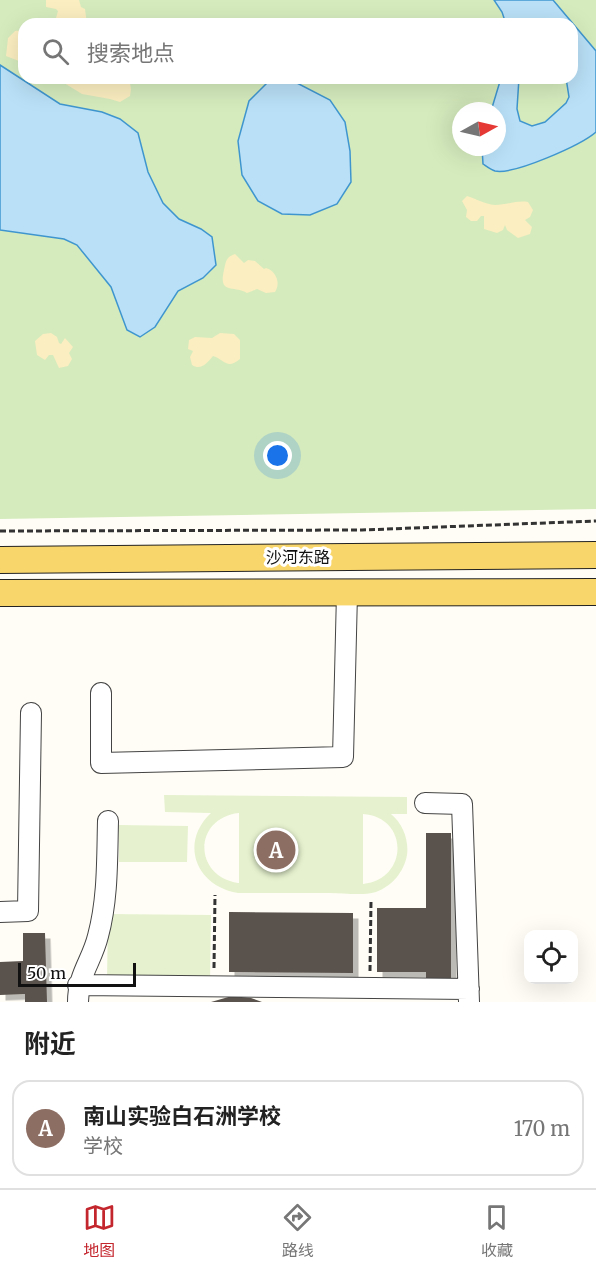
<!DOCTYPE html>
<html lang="zh">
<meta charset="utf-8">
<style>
body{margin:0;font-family:Merriweather,"Noto Sans SC",serif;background:#f6f6f6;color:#222}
.controls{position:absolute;right:18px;bottom:18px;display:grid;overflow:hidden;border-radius:12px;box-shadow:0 6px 24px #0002}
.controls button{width:54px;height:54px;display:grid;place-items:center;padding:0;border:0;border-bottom:2px solid #e0e0e0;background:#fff;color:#222;font:30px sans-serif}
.compass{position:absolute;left:452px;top:102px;width:54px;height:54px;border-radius:50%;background:#fff;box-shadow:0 6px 24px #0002;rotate:82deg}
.scale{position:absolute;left:18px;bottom:15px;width:118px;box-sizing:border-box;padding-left:6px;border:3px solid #111;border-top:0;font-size:16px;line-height:21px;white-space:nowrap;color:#111;-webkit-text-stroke:4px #fff;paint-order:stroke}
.you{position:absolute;left:278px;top:456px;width:21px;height:21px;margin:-15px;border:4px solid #fff;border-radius:50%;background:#1a73e8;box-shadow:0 0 0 9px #1a73e833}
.badge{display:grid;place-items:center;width:39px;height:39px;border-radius:50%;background:#c4262e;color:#fff;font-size:20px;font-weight:700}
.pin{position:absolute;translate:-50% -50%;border:3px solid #fff;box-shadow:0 2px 6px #0006}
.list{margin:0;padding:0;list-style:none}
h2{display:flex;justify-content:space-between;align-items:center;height:78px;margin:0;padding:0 24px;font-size:26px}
h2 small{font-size:20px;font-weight:400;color:#767676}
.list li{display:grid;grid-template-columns:39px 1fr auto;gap:18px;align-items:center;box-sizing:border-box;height:96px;margin:0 12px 12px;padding:0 12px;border:2px solid #e0e0e0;border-radius:18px}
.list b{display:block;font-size:22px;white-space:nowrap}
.list p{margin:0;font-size:20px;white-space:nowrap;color:#767676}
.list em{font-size:20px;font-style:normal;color:#767676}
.icon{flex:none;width:33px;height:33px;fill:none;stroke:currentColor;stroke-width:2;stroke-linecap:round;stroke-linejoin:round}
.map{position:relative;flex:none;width:596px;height:1002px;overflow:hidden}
.search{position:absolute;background:#fff;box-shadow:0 6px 24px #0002;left:18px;right:18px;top:18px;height:66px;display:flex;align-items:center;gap:15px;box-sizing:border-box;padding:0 21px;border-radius:18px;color:#767676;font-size:22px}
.sheet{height:186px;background:#fff}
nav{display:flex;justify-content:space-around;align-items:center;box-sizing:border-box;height:84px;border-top:2px solid #e0e0e0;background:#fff;font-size:16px;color:#767676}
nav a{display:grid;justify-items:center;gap:3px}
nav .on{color:#c4262e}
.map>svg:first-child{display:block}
.green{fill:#d5ebbd;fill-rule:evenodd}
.sand{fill:#fbeec1}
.pitch{fill:#e6f2cf;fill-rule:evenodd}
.water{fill:#b9e0f7;stroke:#3f96cf;stroke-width:1.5}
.building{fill:#5a524d;filter:url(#shadow)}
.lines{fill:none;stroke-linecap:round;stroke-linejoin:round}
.minor-casing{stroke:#444;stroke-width:22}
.major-casing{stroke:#222;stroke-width:28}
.path{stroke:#333;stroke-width:3;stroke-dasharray:6 3;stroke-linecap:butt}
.minor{stroke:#fff;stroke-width:20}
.major{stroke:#f9d66b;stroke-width:26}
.labels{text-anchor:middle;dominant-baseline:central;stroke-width:6;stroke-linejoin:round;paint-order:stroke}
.street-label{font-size:16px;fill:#111;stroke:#fff}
</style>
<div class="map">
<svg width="596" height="1002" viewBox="0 0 596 1002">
<defs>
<filter id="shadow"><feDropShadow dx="5.5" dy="5.5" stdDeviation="0" flood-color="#0004"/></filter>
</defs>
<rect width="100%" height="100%" fill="#fffdf5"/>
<path class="green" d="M0,0H596V509L0,519ZM24,24H572V78H24ZM461,111H497V147H461Z"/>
<path class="sand" d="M46,0H79L81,7L85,9L87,24H62L56,18L58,11L56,9L46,7Z
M24,30V63L6,56L8,38L15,31Z
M56,78H105L108,80L110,78H129L131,89L130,96L120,102L110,99L82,94Z
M467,196C477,199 484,204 495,205C506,205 517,200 528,202L533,210L530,217L525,220L532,227L530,234L518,238L507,230L505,225L503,230L497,233L484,229V216H481L477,221H471L466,217L467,210L462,201Z
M235,254L244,263L248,260L255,261L264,269L266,268C276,271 281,283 275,292L266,293L257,289L247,293C234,285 218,295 224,270C226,261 226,257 235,254Z
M51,333L57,337L59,343L61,344L65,338L73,347L69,353L72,359L68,366L59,368L53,355H49L45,360L37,355L35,341L43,334Z
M220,333L234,334L240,340V359C227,370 225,360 213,356C207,363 201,371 192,365L190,357L193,351L188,349L189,340L195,337L212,338Z"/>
<path class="pitch" d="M164,795L407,797V814H391C403,824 409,840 407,855C404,872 392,886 376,892C362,896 344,893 330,893C299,893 269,893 238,893C196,886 179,843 211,813L165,812ZM239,813V883H238C193,876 193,818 239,813ZM363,814C409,817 409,879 363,884Z
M119,825L188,826L187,862H119Z
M108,914L211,915L210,982L107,981Z"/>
<path class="water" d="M494,0H553L596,51V132C581,145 514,175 495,171C491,170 486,166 483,164L482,147H497V111H491L501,78H519L517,109L520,121L532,126L545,122L566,103L569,97L566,78H572V24H506L502,12Z
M0,65L60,104L102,112L120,119L138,133L148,172L163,203L179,219L201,229L212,237L216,265L203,278L178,291L155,327L140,337L127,330L111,287L77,245L64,239L0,230Z
M267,83H297L330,100L345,122L350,151L351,182L337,204L310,215L282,214L258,201L242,175L238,141L249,101Z"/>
<path class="building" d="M426,833H451V985H426V972H377V908H426Z
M229,912L353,913V973L229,972Z
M23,933H45L47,1002H25V994L0,995V962L23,961Z
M232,996L251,998L262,1002H211Z"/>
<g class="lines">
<g class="minor-casing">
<path id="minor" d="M101,693V763L343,757L347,593
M425,803L462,804L469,1002
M0,912L28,911L31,713
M78,985L469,989
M78,1002C78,974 92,961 98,936C108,899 107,860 108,821"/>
</g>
<g class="major-casing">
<path id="major" d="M0,560L596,555
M0,593L596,592"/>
</g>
<path class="path" d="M0,531L362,530L596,521
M214,968L215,895
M370,971L371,901"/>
<use href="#minor" class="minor"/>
<use href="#major" class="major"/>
</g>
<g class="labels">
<g class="street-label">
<text x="298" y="557">沙河东路</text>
</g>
</g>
</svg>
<div class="controls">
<button><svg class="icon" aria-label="locate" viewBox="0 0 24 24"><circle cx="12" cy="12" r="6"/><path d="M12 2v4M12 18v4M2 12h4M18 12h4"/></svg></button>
</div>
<svg class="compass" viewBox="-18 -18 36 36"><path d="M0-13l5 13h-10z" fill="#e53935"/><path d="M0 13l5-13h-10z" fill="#767676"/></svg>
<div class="scale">50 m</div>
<div class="you"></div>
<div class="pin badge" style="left:276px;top:850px;background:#8d6e63">A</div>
<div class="search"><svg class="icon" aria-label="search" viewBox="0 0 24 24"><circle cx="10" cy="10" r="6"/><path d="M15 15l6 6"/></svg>搜索地点</div>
</div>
<section class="sheet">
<h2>附近<small></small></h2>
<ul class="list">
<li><span class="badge" style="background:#8d6e63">A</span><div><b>南山实验白石洲学校</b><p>学校</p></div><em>170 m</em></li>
</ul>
</section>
<nav>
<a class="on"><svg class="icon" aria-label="map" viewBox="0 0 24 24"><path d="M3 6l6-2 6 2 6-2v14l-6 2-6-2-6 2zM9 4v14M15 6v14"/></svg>地图</a>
<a><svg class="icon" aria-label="directions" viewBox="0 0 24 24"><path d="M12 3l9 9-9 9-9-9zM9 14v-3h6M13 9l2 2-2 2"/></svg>路线</a>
<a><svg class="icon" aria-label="saved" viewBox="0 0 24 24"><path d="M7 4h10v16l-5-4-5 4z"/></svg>收藏</a>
</nav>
